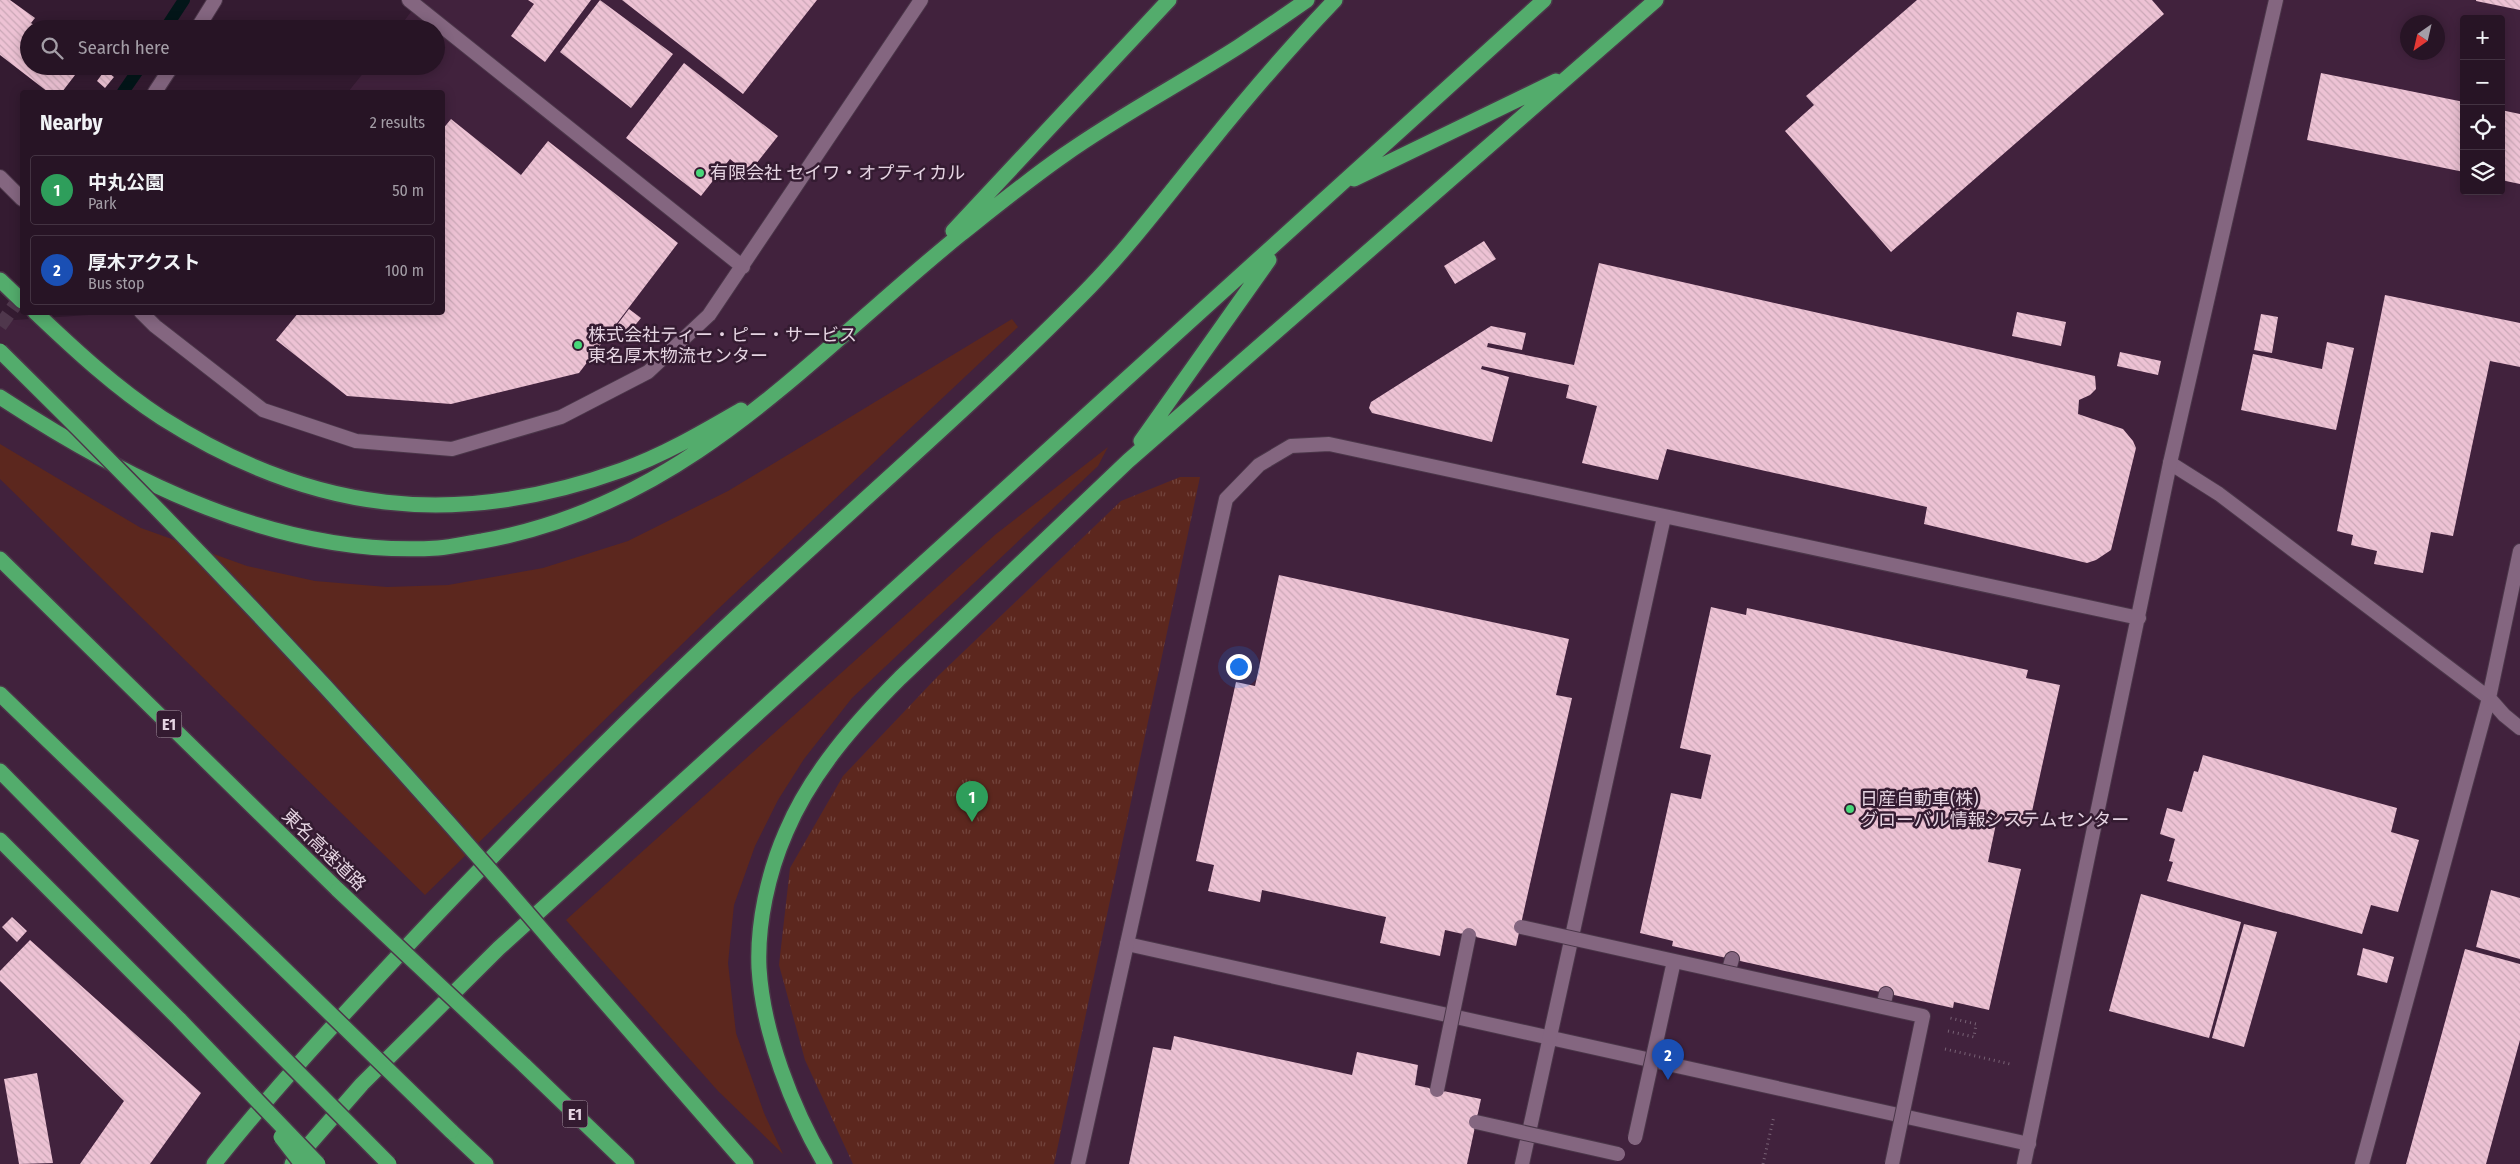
<!DOCTYPE html>
<meta charset="utf-8">
<style>
body{margin:0;font-family:"Fira Sans Condensed","Noto Sans JP",sans-serif;background:#2f1d2d;color:#f1f3f6}
.controls{position:absolute;right:15px;top:15px;display:grid;overflow:hidden;border-radius:5px;box-shadow:0 2px 12px #0003}
.controls button{width:45px;height:45px;display:grid;place-items:center;padding:0;border:0;border-bottom:1px solid #433342;background:#271425;color:#f1f3f6;font:25px sans-serif}
.compass{position:absolute;left:2400px;top:15px;width:45px;height:45px;border-radius:50%;background:#271425;box-shadow:0 2px 12px #0003;rotate:214deg}
.you{position:absolute;left:1238px;top:666px;width:18px;height:18px;margin:-12px;border:4px solid #fff;border-radius:50%;background:#1a73e8;box-shadow:0 0 0 8px #1a73e833}
.badge{display:grid;place-items:center;width:32px;height:32px;border-radius:50%;background:#db2777;color:#fff;font-size:16px;font-weight:700}
.pin{position:absolute;translate:-50% -41px;filter:drop-shadow(0 1px 2px #0008)}
.pin::after{content:'';position:absolute;top:26px;width:18px;height:15px;background:inherit;clip-path:polygon(0 0,100% 0,50% 100%)}
.list{margin:0;padding:0;list-style:none}
h2{display:flex;justify-content:space-between;align-items:center;height:65px;margin:0;padding:0 20px;font-size:21px}
h2 small{font-size:16px;font-weight:400;color:#a49ea7}
.list li{display:grid;grid-template-columns:32px 1fr auto;gap:15px;align-items:center;box-sizing:border-box;height:70px;margin:0 10px 10px;padding:0 10px;border:1px solid #433342;border-radius:5px}
.list b{display:block;font-size:19px;white-space:nowrap}
.list p{margin:0;font-size:16px;white-space:nowrap;color:#a49ea7}
.list em{font-size:16px;font-style:normal;color:#a49ea7}
.icon{flex:none;width:28px;height:28px;fill:none;stroke:currentColor;stroke-width:2;stroke-linecap:round;stroke-linejoin:round}
.map{position:relative;flex:none;width:2520px;height:1164px;overflow:hidden}
.search{position:absolute;background:#271425;box-shadow:0 2px 12px #0003;left:20px;top:20px;width:425px;height:55px;display:flex;align-items:center;gap:12px;box-sizing:border-box;padding:0 18px;border-radius:28px;color:#a49ea7;font-size:19px}
.panel{position:absolute;background:#271425;box-shadow:0 2px 12px #0003;left:20px;top:90px;width:425px;height:225px;border-radius:5px}
.map>svg:first-child{display:block}
.built{fill:#41223d;fill-rule:evenodd}
.green{fill:#5c271e}
.park{fill:url(#park-tufts)}
.lines{fill:none;stroke-linecap:round;stroke-linejoin:round}
.stream{stroke:#031619;stroke-width:12}
.building{fill:url(#building-back-hatch)}
.minor-tunnel{stroke:#4f374c;stroke-width:14;stroke-dasharray:14 7;stroke-linecap:butt}
.pedestrian-casing{stroke:#4b3649;stroke-width:16}
.minor-casing{stroke:#4b3649;stroke-width:16}
.tertiary-casing{stroke:#4b3649;stroke-width:16}
.motorway-casing{stroke:#4b3649;stroke-width:18}
.path{stroke:#776174;stroke-width:3;stroke-dasharray:1 4;stroke-linecap:butt}
.pedestrian{stroke:#846680;stroke-width:14}
.minor{stroke:#846680;stroke-width:14}
.tertiary{stroke:#846680;stroke-width:14}
.motorway{stroke:#53ac6c;stroke-width:15}
.pedestrian-bridge-casing{stroke:#4b3649;stroke-width:16;stroke-linecap:butt}
.motorway-bridge-casing{stroke:#4b3649;stroke-width:18;stroke-linecap:butt}
.path-bridge{stroke:#776174;stroke-width:3;stroke-dasharray:1 4;stroke-linecap:butt}
.pedestrian-bridge{stroke:#846680;stroke-width:14}
.motorway-bridge{stroke:#53ac6c;stroke-width:15}
.poi-dot{fill:#48d779;stroke:#341b31;stroke-width:2}
.labels{text-anchor:middle;dominant-baseline:central;stroke-width:5;stroke-linejoin:round;paint-order:stroke}
.shield{fill:#341b31;stroke:#b09cad;stroke-width:1}
.shield-label{font-size:16px;font-weight:bold;fill:#e5d4e2}
.poi-label{font-size:18px;fill:#e5d4e2;stroke:#341b31;text-anchor:start}
.street-label{font-size:18px;fill:#e5d4e2;stroke:#341b31}
</style>
<div class="map">
<svg width="2520" height="1164" viewBox="0 0 2520 1164">
<defs>
<pattern id="park-tufts" width="24" height="20" patternUnits="userSpaceOnUse" patternTransform="scale(1.25)"><rect width="24" height="20" fill="#5c271e"/><path d="M3 7l-1-3M5 7V3M7 7l1-3M15 17l-1-3M17 17v-4M19 17l1-3" fill="none" stroke="#73453e"/></pattern>
<pattern id="building-back-hatch" width="6" height="6" patternUnits="userSpaceOnUse" patternTransform="scale(1.25)"><rect width="6" height="6" fill="#edc2d4"/><path d="M-1 5l2 2M0 0l6 6M5-1l2 2" fill="none" stroke="#cba8b7"/></pattern>
</defs>
<rect width="100%" height="100%" fill="#341b31"/>
<path class="built" d="M420,0H2520V1164H0V321L132,312H442V92H348L369,66H436V29H398ZM2464,19H2501V191H2464ZM2408,22H2438V52H2408Z"/>
<path class="green" d="M1012,319L1018,327L718,609L425,895L0,479V444L141,528L247,566L315,581L387,587L448,585L543,568L628,541L728,491Z
M1108,447L1098,466L852,698L804,759L778,800L755,846L734,905L728,963L736,1033L764,1113L783,1154L718,1091L566,920L996,534Z"/>
<path class="park" d="M1180,477H1200L1054,1164H853L805,1060L779,965L790,868L843,776L938,676L1121,501Z"/>
<g class="lines">
<path class="stream" d="M165,29L184,0
M123,92L141,66"/>
</g>
<path class="building" d="M0,0H10L35,18L31,23L37,27L40,23L47,29H29V66H82L62,92H48L0,55Z
M528,0H591L545,62L511,36L534,4Z
M600,0L673,54L631,108L560,52Z
M622,0H817L743,94Z
M1917,0H2152L2164,14L1891,252L1785,131L1814,105L1806,96Z
M2476,0H2520V10L2476,1Z
M684,63L778,136L748,174L730,159L701,196L626,138Z
M105,70L114,77L105,88L97,81Z
M2321,73L2464,102V172L2307,140Z
M2501,110L2520,114V184L2501,180Z
M451,119L521,175L548,141L678,243L579,373L451,404L347,396L276,340L299,312H442V130Z
M1484,241L1496,259L1455,284L1444,266Z
M1599,263L2095,376L2096,389L2090,395L2079,400L2078,414L2123,429L2133,441L2136,448L2111,550L2096,560L2087,563L1924,524L1927,507L1667,449L1658,480L1582,463L1597,406L1566,398L1569,385L1482,366L1481,369L1509,377L1492,442L1372,413L1369,408L1371,402L1491,326L1526,333L1522,350L1488,343L1487,347L1574,365Z
M2385,295L2520,323V367L2490,361L2453,536L2431,532L2423,573L2374,564L2377,551L2351,545L2353,535L2337,531Z
M629,309L641,318L628,334L617,325Z
M2017,312L2066,322L2061,346L2012,336Z
M2261,314L2278,317L2272,353L2254,350Z
M2327,342L2354,348L2336,430L2241,410L2253,354L2322,369Z
M2120,352L2161,361L2158,375L2117,366Z
M1279,575L1569,639L1556,695L1572,698L1516,946L1445,930L1440,956L1380,943L1386,917L1262,890L1260,902L1208,891L1214,865L1196,861L1236,682L1255,686Z
M1711,607L1746,615L1747,608L2028,670L2026,678L2060,685L2029,825L1997,819L1988,862L2021,869L1989,1010L1954,1002L1953,1008L1672,946L1673,941L1640,933L1671,793L1701,799L1711,755L1680,748Z
M2203,755L2397,808L2391,832L2419,840L2398,912L2371,905L2362,934L2167,881L2173,862L2169,861L2175,839L2160,834L2167,808L2182,812L2194,771L2198,772Z
M2491,890L2520,898V959L2476,947Z
M2141,894L2241,922L2209,1038L2109,1011Z
M12,917L27,931L17,942L2,927Z
M2244,924L2277,932L2244,1047L2212,1038Z
M30,940L201,1093L150,1164H80L124,1101L0,981V971Z
M2363,948L2394,957L2387,983L2357,975Z
M2465,949L2520,964V1040L2486,1164H2406Z
M1174,1036L1352,1075L1357,1052L1418,1065L1415,1085L1481,1099L1467,1164H1129L1153,1047L1171,1050Z
M37,1073L53,1163L19,1164L4,1079Z"/>
<g class="lines">
<path class="minor-tunnel" d="M0,326L22,295"/>
<g class="pedestrian-casing">
<path id="pedestrian" d="M1728,973L1732,959
M1883,1007L1886,994"/>
</g>
<g class="minor-casing">
<path id="minor" d="M409,0L743,267
M197,29L215,0
M155,92L172,66
M0,177L22,199
M141,312L155,326L263,410L356,441L452,449L561,417L648,372L709,315L921,0
M2170,463L2219,494L2489,698L2504,715L2520,728
M1127,944L2029,1144
M2362,1164L2489,698L2520,551"/>
</g>
<g class="tertiary-casing">
<path id="tertiary" d="M1078,1164L1226,499L1259,465L1291,446L1329,444L2139,618
M1522,1164L1664,517
M2024,1164L2170,463L2276,0"/>
</g>
<g class="motorway-casing">
<path id="motorway" d="M1354,179L1556,81
M953,231L1169,0
M0,280L22,301
M35,312C75,350 116,388 162,418C312,513 455,530 622,470C664,455 703,432 741,410
M0,397C128,481 280,558 438,548C452,547 468,543 482,541C561,527 631,496 698,451C792,388 873,305 961,234C995,207 1028,180 1064,155C1119,116 1180,84 1238,47C1261,32 1284,16 1307,0
M1141,441L1269,260
M0,559L338,890
M0,694L273,958
M0,771L232,1006
M0,840L180,1020
M561,952L746,1164
M524,1065L627,1164
M451,1131L486,1164
M214,1164C275,1087 341,1017 408,945C521,825 638,707 760,595C867,496 978,400 1081,296C1127,250 1166,197 1207,147C1248,96 1290,47 1335,0
M292,1164L362,1084L499,948L1544,0
M825,1164C792,1108 763,1033 759,968C757,924 768,873 786,832C811,773 855,723 900,678L1128,461L1656,0"/>
</g>
<path class="path" d="M1945,1049L2010,1064
M1763,1164L1774,1116"/>
<use href="#pedestrian" class="pedestrian"/>
<use href="#minor" class="minor"/>
<use href="#tertiary" class="tertiary"/>
<use href="#motorway" class="motorway"/>
<g class="pedestrian-bridge-casing">
<path id="pedestrian-bridge" d="M1521,927L1923,1016L1892,1164
M1437,1090L1469,935
M1476,1122L1618,1154
M1635,1138L1674,961"/>
</g>
<g class="motorway-bridge-casing">
<path id="motorway-bridge" d="M0,351C196,543 383,744 561,952
M338,890L524,1065
M273,958L451,1131
M232,1006L389,1164
M180,1020L318,1164
M281,1137L302,1164"/>
</g>
<path class="path-bridge" d="M1948,1031L1974,1037L1976,1024L1950,1018"/>
<use href="#pedestrian-bridge" class="pedestrian-bridge"/>
<use href="#motorway-bridge" class="motorway-bridge"/>
</g>
<g class="poi-dot">
<circle cx="700" cy="173" r="5"/>
<circle cx="578" cy="345" r="5"/>
<circle cx="1850" cy="809" r="5"/>
</g>
<g class="labels">
<g class="shield">
<rect x="156.5" y="710.5" width="25" height="27" rx="4"/>
<rect x="562.5" y="1100.5" width="25" height="27" rx="4"/>
</g>
<g class="shield-label">
<text x="169" y="724">E1</text>
<text x="575" y="1114">E1</text>
</g>
<g class="poi-label">
<text x="710" y="173">有限会社 セイワ・オプティカル</text>
<text x="588" y="335">株式会社ティー・ピー・サービス<tspan x="588" dy="21">東名厚木物流センター</tspan></text>
<text x="1860" y="799">日産自動車(株)<tspan x="1860" dy="21">グローバル情報システムセンター</tspan></text>
</g>
<g class="street-label">
<text transform="translate(324 850) rotate(44)">東名高速道路</text>
</g>
</g>
</svg>
<div class="controls">
<button>+</button>
<button>−</button>
<button><svg class="icon" aria-label="locate" viewBox="0 0 24 24"><circle cx="12" cy="12" r="6"/><path d="M12 2v4M12 18v4M2 12h4M18 12h4"/></svg></button>
<button><svg class="icon" aria-label="layers" viewBox="0 0 24 24"><path d="M12 4l9 5-9 5-9-5zM3 14l9 5 9-5"/></svg></button>
</div>
<svg class="compass" viewBox="-18 -18 36 36"><path d="M0-13l5 13h-10z" fill="#e53935"/><path d="M0 13l5-13h-10z" fill="#a49ea7"/></svg>
<div class="you"></div>
<div class="pin badge" style="left:972px;top:822px;background:#2e9e5b">1</div>
<div class="pin badge" style="left:1668px;top:1080px;background:#1a4fb4">2</div>
<div class="search"><svg class="icon" aria-label="search" viewBox="0 0 24 24"><circle cx="10" cy="10" r="6"/><path d="M15 15l6 6"/></svg>Search here</div>
<section class="panel">
<h2>Nearby<small>2 results</small></h2>
<ul class="list">
<li><span class="badge" style="background:#2e9e5b">1</span><div><b>中丸公園</b><p>Park</p></div><em>50 m</em></li>
<li><span class="badge" style="background:#1a4fb4">2</span><div><b>厚木アクスト</b><p>Bus stop</p></div><em>100 m</em></li>
</ul>
</section>
</div>
